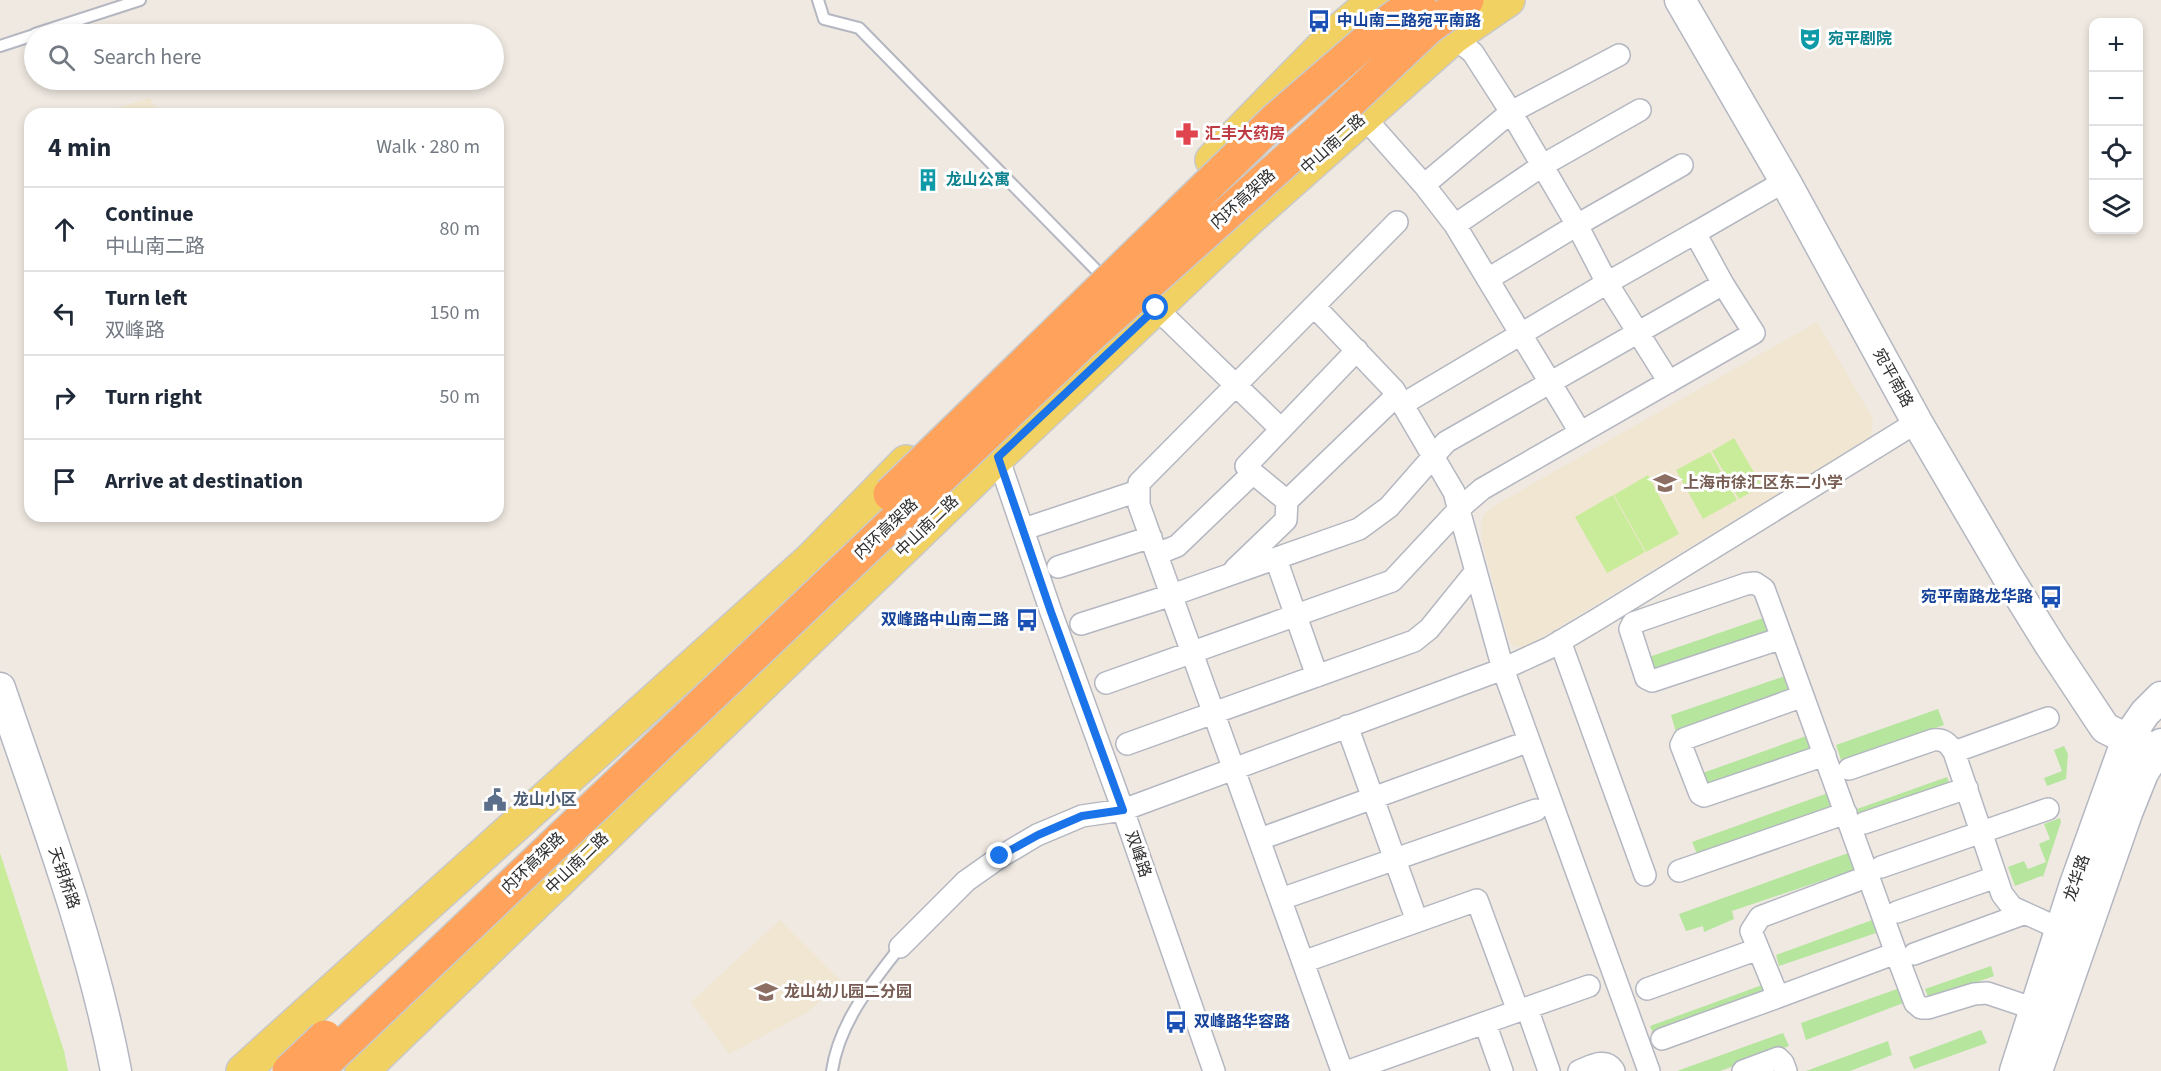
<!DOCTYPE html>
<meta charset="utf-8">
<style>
body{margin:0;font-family:"Source Sans 3","Noto Sans SC",sans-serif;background:#f6f6f7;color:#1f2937}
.controls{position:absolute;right:18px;top:18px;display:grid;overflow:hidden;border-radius:12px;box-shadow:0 3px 9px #0003}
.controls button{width:54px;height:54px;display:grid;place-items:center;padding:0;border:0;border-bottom:2px solid #e0e1e3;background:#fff;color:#1f2937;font:30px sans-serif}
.stop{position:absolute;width:18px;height:18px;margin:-14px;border:4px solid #1a73e8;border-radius:50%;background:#fff}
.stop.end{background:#1a73e8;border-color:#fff;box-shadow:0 2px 6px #0008}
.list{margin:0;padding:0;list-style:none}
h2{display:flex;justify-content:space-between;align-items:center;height:78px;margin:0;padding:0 24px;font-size:26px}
h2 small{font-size:20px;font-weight:400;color:#747a83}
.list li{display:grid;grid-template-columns:39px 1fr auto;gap:18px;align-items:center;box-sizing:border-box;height:84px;padding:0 24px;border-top:2px solid #e0e1e3}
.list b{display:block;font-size:22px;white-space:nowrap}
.list p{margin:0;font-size:20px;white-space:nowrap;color:#747a83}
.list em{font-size:20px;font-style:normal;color:#747a83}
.icon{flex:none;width:33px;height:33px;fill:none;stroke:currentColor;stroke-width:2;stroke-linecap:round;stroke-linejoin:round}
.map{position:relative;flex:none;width:2161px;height:1071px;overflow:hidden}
.search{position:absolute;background:#fff;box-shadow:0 3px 9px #0003;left:24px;top:24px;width:480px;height:66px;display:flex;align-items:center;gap:15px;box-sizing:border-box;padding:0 21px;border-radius:33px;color:#747a83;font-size:22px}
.panel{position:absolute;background:#fff;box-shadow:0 3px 9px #0003;left:24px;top:108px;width:480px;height:414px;border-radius:18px}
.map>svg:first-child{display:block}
.education{fill:#f0e6d1}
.green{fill:#b6e59e}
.pitch{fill:#c9ec9a}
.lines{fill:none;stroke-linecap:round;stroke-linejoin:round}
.lane-casing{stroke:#b4b7c1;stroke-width:14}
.street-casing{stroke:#b4b7c1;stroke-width:24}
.secondary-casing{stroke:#b4b7c1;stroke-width:33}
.primary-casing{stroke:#c9c9c9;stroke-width:36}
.lane{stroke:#fff;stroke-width:10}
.street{stroke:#fff;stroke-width:21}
.secondary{stroke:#fff;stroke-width:30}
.primary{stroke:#f2d163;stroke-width:33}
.highway-bridge-casing{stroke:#c9c9c9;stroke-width:36;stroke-linecap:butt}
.highway-bridge{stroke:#ffa35c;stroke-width:33}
.route{stroke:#1a73e8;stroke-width:8}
.labels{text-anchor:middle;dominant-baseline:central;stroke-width:6;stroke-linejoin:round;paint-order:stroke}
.transit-label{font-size:16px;font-weight:bold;fill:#164399;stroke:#fff;text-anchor:start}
.culture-label{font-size:16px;font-weight:bold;fill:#0d838f;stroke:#fff;text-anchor:start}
.health-label{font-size:16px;font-weight:bold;fill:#be3a42;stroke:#fff;text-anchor:start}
.street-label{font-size:16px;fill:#2e2e2e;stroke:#fff}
.education-label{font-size:16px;font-weight:bold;fill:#785e54;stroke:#fff;text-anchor:start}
.service-label{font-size:16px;font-weight:bold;fill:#4e5e75;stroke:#fff;text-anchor:start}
</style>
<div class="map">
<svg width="2161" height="1071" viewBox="0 0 2161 1071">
<rect width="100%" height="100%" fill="#efe9e1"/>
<path class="education" d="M149,98L161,114H98Z
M1817,322L1873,419L1871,437L1526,647H1515L1509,641L1483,545L1481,530L1483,515L1499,503Z
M780,920L841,981L808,1012L729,1054L691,1002Z"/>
<path class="green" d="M1763,618L1769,635L1654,672L1649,657Z
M1785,676L1791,693L1676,732L1671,715Z
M1938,709L1944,725L1841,760L1836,745Z
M1809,735L1814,750L1706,788L1700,774Z
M2064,746L2068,754L2066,779L2047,786L2044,778L2062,771L2054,750Z
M1947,777L1951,787L1860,818L1857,809Z
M1828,793L1834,810L1698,856L1692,842Z
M2060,818L2061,822L2043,877L2041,876L2015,886L2008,867L2024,861L2028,869L2046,862L2039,844L2050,839L2044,824Z
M1851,852L1857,869L1732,911L1734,919L1704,932L1703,926L1686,931L1679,914Z
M1875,919L1879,932L1779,966L1776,955Z
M1991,966L1994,976L1929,999L1925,989Z
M1765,984L1769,997L1655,1038L1650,1026Z
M1900,988L1906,1002L1806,1040L1801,1023Z
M1981,1030L1987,1043L1914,1069L1909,1057Z
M1783,1033L1789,1046L1720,1071H1677Z
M1888,1041L1892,1055L1850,1071H1806Z"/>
<path class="pitch" d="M1734,438L1762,486L1739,499L1712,451Z
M1710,452L1737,500L1703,519L1676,470Z
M1648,475L1679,534L1646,552L1614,495Z
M1613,495L1645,552L1607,573L1575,517Z
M0,853L64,1051L68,1071H0Z"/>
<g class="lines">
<g class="lane-casing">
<path id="lane" d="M818,0L824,19L859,28L1100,274
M35,34L140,0
M0,46L34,35
M832,1071C839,1023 871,984 900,947"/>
</g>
<g class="street-casing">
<path id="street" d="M1454,37L1473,53L1511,112L1577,225L1607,283L1669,382
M1364,117L1424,185L1455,225L1580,432
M1424,185L1511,112L1619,55
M1455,225L1543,165L1640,110
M1695,233L1785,181
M1488,279L1577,225L1682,165
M1314,306L1394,390L1454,492L1503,669L1649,1071
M1156,308L1281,429
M993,450L998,457L1051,612L1123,810L1214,1071
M1253,473L1287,501L1397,395
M1024,529L1138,491
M1157,554L1177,546L1253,473L1246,466L1357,350
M1276,559L1317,676
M1058,567L1151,537
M1235,569L1286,520L1287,501
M1081,624L1172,595L1359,529L1389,507L1446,442L1723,284
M1782,638L1652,681L1646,678L1630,629L1633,623L1746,584L1755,583L1764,589L1782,638L1896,953L1915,1003L1921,1008H1928L1974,994L1987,993L2035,1009
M1560,641L1645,875
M1106,683L1392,581L1460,508L1482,489L1754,333L1723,284L1695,233L1607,283L1403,404
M1803,696L1684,739L1681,745L1700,794L1704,796L1825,755
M1347,726L1417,921
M1127,744L1414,641L1429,629L1476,571
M1954,752L2048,718
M1849,769L1933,740C1944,739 1948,743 1954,752L2002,894L2012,907L2060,929
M1864,823L1967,788
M1260,839L1516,746
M1881,867L2048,809
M1679,871L1846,813
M1869,876L1760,917L1751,931L1778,997L1896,953
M1281,899L1536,810
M1897,912L1996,877
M900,947L966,881L1000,857L1037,835L1082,816L1123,810L1503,669L1549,648L1601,617L1917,422
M1914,954L2023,914
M1303,962L1477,900L1518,1011L1349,1071
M1647,989L1758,949
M1527,1008L1549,1071
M1518,1011L1589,986
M1485,1023L1502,1071
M1662,1039L1778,997
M1342,1071L1139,505V483L1397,222
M1579,1071C1591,1066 1606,1057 1614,1071
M1743,1071L1778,1058L1783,1063L1786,1071"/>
</g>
<g class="secondary-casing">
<path id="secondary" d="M1680,0L1785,181L1917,422L2006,574L2050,645L2105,728L2127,739L2161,751
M0,688C43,814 91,940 116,1071
M2015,1071L2075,884L2127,739L2145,713L2161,697
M2037,1071L2127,813L2143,773L2161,744"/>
</g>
<g class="primary-casing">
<path id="primary" d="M1212,160L1336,33L1375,0
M243,1071L811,559L906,462
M362,1071L998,457L1248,220L1454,37L1508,0"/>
</g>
<use href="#lane" class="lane"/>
<use href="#street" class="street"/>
<use href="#secondary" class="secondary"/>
<use href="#primary" class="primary"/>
<g class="highway-bridge-casing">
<path id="highway-bridge" d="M890,494L1275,120L1392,19L1419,0
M289,1071L325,1037
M316,1071L1081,344L1319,131L1429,27L1467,0"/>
</g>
<use href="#highway-bridge" class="highway-bridge"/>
</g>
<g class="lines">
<path class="route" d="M1000,856L1038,835L1082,816L1123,810L1051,612L998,457L1156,308"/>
</g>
<defs>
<g id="bus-bare" transform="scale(1.8)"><path d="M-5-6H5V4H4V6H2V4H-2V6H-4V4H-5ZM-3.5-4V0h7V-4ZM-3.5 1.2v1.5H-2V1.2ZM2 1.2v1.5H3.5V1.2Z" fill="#1a4fb4" stroke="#fff" stroke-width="2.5" paint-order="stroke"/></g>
<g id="theatre-bare" transform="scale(1.8)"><path d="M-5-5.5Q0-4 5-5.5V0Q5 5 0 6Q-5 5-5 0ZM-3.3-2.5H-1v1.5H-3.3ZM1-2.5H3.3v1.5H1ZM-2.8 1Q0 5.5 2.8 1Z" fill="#0f9aa8" stroke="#fff" stroke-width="2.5" paint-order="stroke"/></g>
<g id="pharmacy-bare" transform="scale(1.8)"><path d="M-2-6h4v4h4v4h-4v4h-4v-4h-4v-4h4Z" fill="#e0444e" stroke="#fff" stroke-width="2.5" paint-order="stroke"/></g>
<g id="building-bare" transform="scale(1.8)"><path d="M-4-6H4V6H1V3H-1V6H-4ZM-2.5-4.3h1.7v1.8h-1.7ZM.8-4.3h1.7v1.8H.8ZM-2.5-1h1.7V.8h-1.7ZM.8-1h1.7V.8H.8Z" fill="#0f9aa8" stroke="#fff" stroke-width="2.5" paint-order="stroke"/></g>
<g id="school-bare" transform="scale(1.8)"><path d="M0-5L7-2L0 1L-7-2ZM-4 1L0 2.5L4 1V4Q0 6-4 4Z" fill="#8d6e63" stroke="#fff" stroke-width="2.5" paint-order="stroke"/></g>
<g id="civic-bare" transform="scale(1.8)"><path d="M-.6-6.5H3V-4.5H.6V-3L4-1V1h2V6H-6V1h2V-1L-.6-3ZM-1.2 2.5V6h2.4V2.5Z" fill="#5c6f8a" stroke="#fff" stroke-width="2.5" paint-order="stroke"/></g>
</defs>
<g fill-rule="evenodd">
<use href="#bus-bare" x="1319" y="21"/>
<use href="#theatre-bare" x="1810" y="39"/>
<use href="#pharmacy-bare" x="1187" y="134"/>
<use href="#building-bare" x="928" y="180"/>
<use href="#school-bare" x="1665" y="483"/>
<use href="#bus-bare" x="2051" y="597"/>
<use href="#bus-bare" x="1027" y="620"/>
<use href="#civic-bare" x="495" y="800"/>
<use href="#school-bare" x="766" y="992"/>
<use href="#bus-bare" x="1176" y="1022"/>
</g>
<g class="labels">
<g class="transit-label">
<text x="1337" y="21">中山南二路宛平南路</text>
<text x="2033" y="597" text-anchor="end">宛平南路龙华路</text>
<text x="1009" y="620" text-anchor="end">双峰路中山南二路</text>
<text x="1194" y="1022">双峰路华容路</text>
</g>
<g class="culture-label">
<text x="1828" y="39">宛平剧院</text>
<text x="946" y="180">龙山公寓</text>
</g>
<g class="health-label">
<text x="1205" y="134">汇丰大药房</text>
</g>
<g class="street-label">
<text transform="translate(1333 144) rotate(-42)">中山南二路</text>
<text transform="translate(1243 199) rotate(-42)">内环高架路</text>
<text transform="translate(1893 378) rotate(61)">宛平南路</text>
<text transform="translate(927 526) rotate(-44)">中山南二路</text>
<text transform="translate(886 529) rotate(-43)">内环高架路</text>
<text transform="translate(1138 854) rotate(71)">双峰路</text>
<text transform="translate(533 863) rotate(-44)">内环高架路</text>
<text transform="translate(577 863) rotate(-44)">中山南二路</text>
<text transform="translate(64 878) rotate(71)">天钥桥路</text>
<text transform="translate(2077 878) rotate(-71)">龙华路</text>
</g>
<g class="education-label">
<text x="1683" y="483">上海市徐汇区东二小学</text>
<text x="784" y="992">龙山幼儿园二分园</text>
</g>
<g class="service-label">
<text x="513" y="800">龙山小区</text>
</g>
</g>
</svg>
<div class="controls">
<button>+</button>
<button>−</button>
<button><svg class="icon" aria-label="locate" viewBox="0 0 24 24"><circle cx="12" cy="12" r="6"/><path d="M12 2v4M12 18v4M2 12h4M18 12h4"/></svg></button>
<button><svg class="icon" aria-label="layers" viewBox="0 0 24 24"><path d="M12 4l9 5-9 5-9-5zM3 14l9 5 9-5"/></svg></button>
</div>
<div class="stop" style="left:1156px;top:308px"></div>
<div class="stop end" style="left:1000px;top:856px"></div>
<div class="search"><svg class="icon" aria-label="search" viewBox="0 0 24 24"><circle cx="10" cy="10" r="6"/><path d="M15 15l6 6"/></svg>Search here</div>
<section class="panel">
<h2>4 min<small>Walk · 280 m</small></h2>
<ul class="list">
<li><svg class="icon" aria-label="ahead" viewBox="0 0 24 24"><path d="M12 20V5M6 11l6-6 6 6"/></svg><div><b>Continue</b><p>中山南二路</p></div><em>80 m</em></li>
<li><svg class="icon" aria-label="left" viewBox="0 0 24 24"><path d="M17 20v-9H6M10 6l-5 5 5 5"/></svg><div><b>Turn left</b><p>双峰路</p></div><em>150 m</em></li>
<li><svg class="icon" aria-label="right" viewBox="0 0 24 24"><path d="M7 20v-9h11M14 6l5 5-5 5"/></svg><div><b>Turn right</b></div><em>50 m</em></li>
<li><svg class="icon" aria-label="arrive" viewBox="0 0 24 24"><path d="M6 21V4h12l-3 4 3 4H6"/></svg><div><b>Arrive at destination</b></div></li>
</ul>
</section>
</div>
